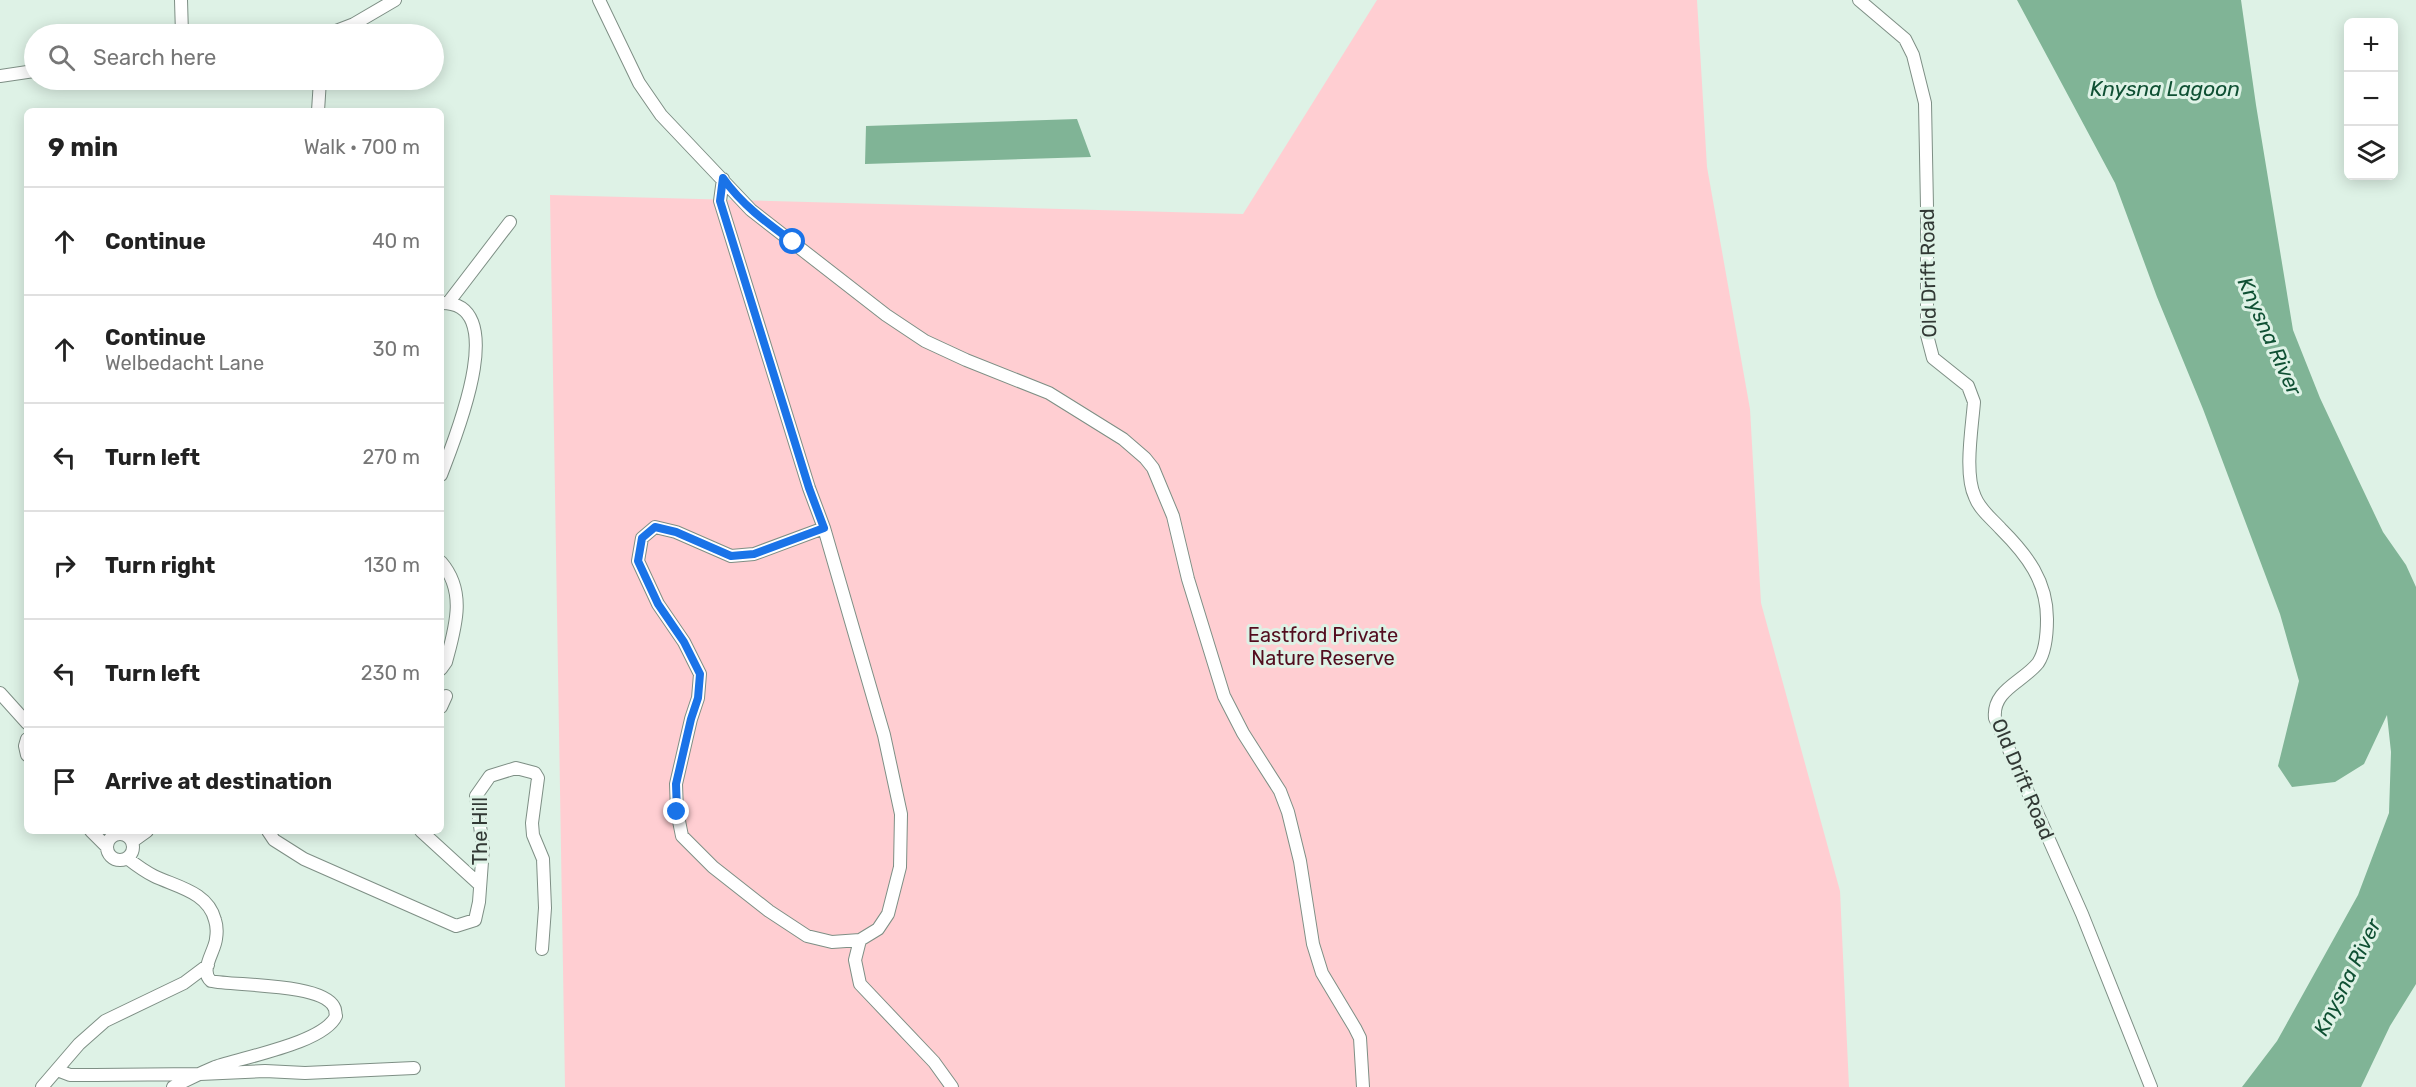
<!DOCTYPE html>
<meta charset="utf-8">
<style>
body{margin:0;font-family:Rubik,sans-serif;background:#f2f2f2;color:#222}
.controls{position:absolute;right:18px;top:18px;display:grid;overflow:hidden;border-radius:9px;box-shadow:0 3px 15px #0003}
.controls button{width:54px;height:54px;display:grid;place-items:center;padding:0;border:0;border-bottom:2px solid #e0e0e0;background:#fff;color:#222;font:30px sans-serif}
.stop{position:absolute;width:18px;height:18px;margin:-14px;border:4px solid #1a73e8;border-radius:50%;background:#fff}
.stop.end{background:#1a73e8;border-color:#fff;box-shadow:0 2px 6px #0008}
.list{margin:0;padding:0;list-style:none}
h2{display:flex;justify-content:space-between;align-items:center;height:78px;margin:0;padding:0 24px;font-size:26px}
h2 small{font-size:20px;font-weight:400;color:#767676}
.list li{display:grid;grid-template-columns:39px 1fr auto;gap:18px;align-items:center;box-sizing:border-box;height:108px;padding:0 24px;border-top:2px solid #e0e0e0}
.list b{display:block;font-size:22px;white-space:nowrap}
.list p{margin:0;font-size:20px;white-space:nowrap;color:#767676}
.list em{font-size:20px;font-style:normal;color:#767676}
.icon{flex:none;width:33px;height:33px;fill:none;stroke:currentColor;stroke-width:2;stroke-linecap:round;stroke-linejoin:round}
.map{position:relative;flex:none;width:2416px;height:1087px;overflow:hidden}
.search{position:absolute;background:#fff;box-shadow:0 3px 15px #0003;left:24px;top:24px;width:420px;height:66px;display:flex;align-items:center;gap:15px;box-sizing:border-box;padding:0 21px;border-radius:33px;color:#767676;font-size:22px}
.panel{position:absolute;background:#fff;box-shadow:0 3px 15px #0003;left:24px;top:108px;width:420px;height:726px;border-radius:9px}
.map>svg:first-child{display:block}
.green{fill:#ffced2}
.water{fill:#80b496}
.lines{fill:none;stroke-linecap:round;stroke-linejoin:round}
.minor-casing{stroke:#7e8f85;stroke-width:14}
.minor{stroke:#fff;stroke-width:12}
.route{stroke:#1a73e8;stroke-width:8}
.labels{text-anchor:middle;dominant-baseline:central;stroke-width:6;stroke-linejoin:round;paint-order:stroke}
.street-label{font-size:20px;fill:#323935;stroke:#def2e6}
.park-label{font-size:20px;fill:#530d1f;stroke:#def2e6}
.water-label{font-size:21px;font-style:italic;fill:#0f5033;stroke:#def2e6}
</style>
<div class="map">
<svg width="2416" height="1087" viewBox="0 0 2416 1087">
<rect width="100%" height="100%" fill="#def2e6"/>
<path class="green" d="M1377,0H1697L1707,167L1750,409L1761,603L1840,891L1849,1087H565L550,195L1243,214Z"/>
<path class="water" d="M2017,0H2241L2256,105L2293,330L2320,398L2356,475L2383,532L2406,565L2416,587V984L2390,1026L2361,1087H2242L2277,1041L2358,895L2389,813L2391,752L2387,715L2364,764L2335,782L2292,787L2278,766L2299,681L2280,614L2203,409L2157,297L2115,183Z
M1077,119L1091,157L865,164L866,126Z"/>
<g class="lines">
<g class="minor-casing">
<path id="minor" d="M181,0L182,34
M599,0L639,83L661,115L751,210L886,315L925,341L966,360L1049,393L1123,439L1145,458L1153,468L1173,516L1188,579L1224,696L1243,733L1280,791L1288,812L1300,861L1313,944L1322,973L1355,1028L1360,1038L1363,1087
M1859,0L1905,39L1913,55L1925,103L1927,207V335L1933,358L1968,386L1974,402C1972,428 1964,474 1975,497C1980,510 1992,519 2001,529C2027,555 2047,581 2047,619C2047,633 2046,651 2038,663C2023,682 1992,690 1995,718L2082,914L2151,1087
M328,34L354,24L395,0
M0,76L34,71
M318,111L320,80
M723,179L720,201L809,488L824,528L884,735L901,814L900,867L888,914L878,929L860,940L855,960L860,984L934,1062L952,1087
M441,303C513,301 453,443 441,475
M448,303L510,222
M824,528L754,554L731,556L676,532L655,527L642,538L638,561L658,604L684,642L700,674L698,698L691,719L676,784L677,811L682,836L713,867L769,911L807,936L832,942L860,940
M441,562C467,592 455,628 446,662L441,669
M0,693L27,723
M441,707L446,696
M27,739L25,746L27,755
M91,831L107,847
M268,831L274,840L304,859L456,926L475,920L479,902L483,848L476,796L490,776L516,768L535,773L538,778L532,823L533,835L543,859L545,908L542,949
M421,831L479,884
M107 847a13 13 0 1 1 26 0a13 13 0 1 1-26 0Z
M133,841L147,831
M127,858C136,865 144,871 154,876C177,887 208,892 215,920C217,926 217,933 216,939C215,951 199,971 211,981C235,986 322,983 334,1007C336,1010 335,1013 336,1016C324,1043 243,1057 215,1067C201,1073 186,1080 173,1087
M57,1070L70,1075H95L200,1074L265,1071L305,1073L414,1068
M42,1087L79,1044L105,1021L184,983L208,965"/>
</g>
<use href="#minor" class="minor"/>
</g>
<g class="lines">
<path class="route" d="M677,812L676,784L691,719L698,698L700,674L684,642L658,604L638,561L642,538L655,527L676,532L731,556L754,554L824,528L809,488L720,201L723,178C742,205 767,223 793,242"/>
</g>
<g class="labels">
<g class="street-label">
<text transform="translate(1928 273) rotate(-91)">Old Drift Road</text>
<text transform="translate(2023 779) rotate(67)">Old Drift Road</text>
<text transform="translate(480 831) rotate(-90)">The Hill</text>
</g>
<g class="park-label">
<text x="1323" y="635">Eastford Private<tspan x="1323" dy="23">Nature Reserve</tspan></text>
</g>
<g class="water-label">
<text x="2165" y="88">Knysna Lagoon</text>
<text transform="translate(2270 336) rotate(66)">Knysna River</text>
<text transform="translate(2347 977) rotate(-64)">Knysna River</text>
</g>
</g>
</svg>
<div class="controls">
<button>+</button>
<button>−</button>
<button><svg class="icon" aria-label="layers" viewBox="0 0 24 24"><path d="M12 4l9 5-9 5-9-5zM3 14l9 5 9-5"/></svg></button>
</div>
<div class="stop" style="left:793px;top:242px"></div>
<div class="stop end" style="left:677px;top:812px"></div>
<div class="search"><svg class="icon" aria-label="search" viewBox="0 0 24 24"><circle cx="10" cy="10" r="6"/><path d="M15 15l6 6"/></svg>Search here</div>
<section class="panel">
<h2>9 min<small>Walk · 700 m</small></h2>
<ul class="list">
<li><svg class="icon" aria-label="ahead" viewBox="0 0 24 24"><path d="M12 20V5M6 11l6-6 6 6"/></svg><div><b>Continue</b></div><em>40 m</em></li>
<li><svg class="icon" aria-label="ahead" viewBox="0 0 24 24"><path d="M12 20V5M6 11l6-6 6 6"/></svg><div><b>Continue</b><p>Welbedacht Lane</p></div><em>30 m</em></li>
<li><svg class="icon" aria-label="left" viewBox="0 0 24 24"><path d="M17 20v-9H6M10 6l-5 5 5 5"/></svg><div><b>Turn left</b></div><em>270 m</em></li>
<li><svg class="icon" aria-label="right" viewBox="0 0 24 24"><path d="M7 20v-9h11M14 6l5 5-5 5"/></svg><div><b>Turn right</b></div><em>130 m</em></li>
<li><svg class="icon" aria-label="left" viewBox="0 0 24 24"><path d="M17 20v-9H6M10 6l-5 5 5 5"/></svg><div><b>Turn left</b></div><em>230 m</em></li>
<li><svg class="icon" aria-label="arrive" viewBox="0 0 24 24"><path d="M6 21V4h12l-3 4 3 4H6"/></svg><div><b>Arrive at destination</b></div></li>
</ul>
</section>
</div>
